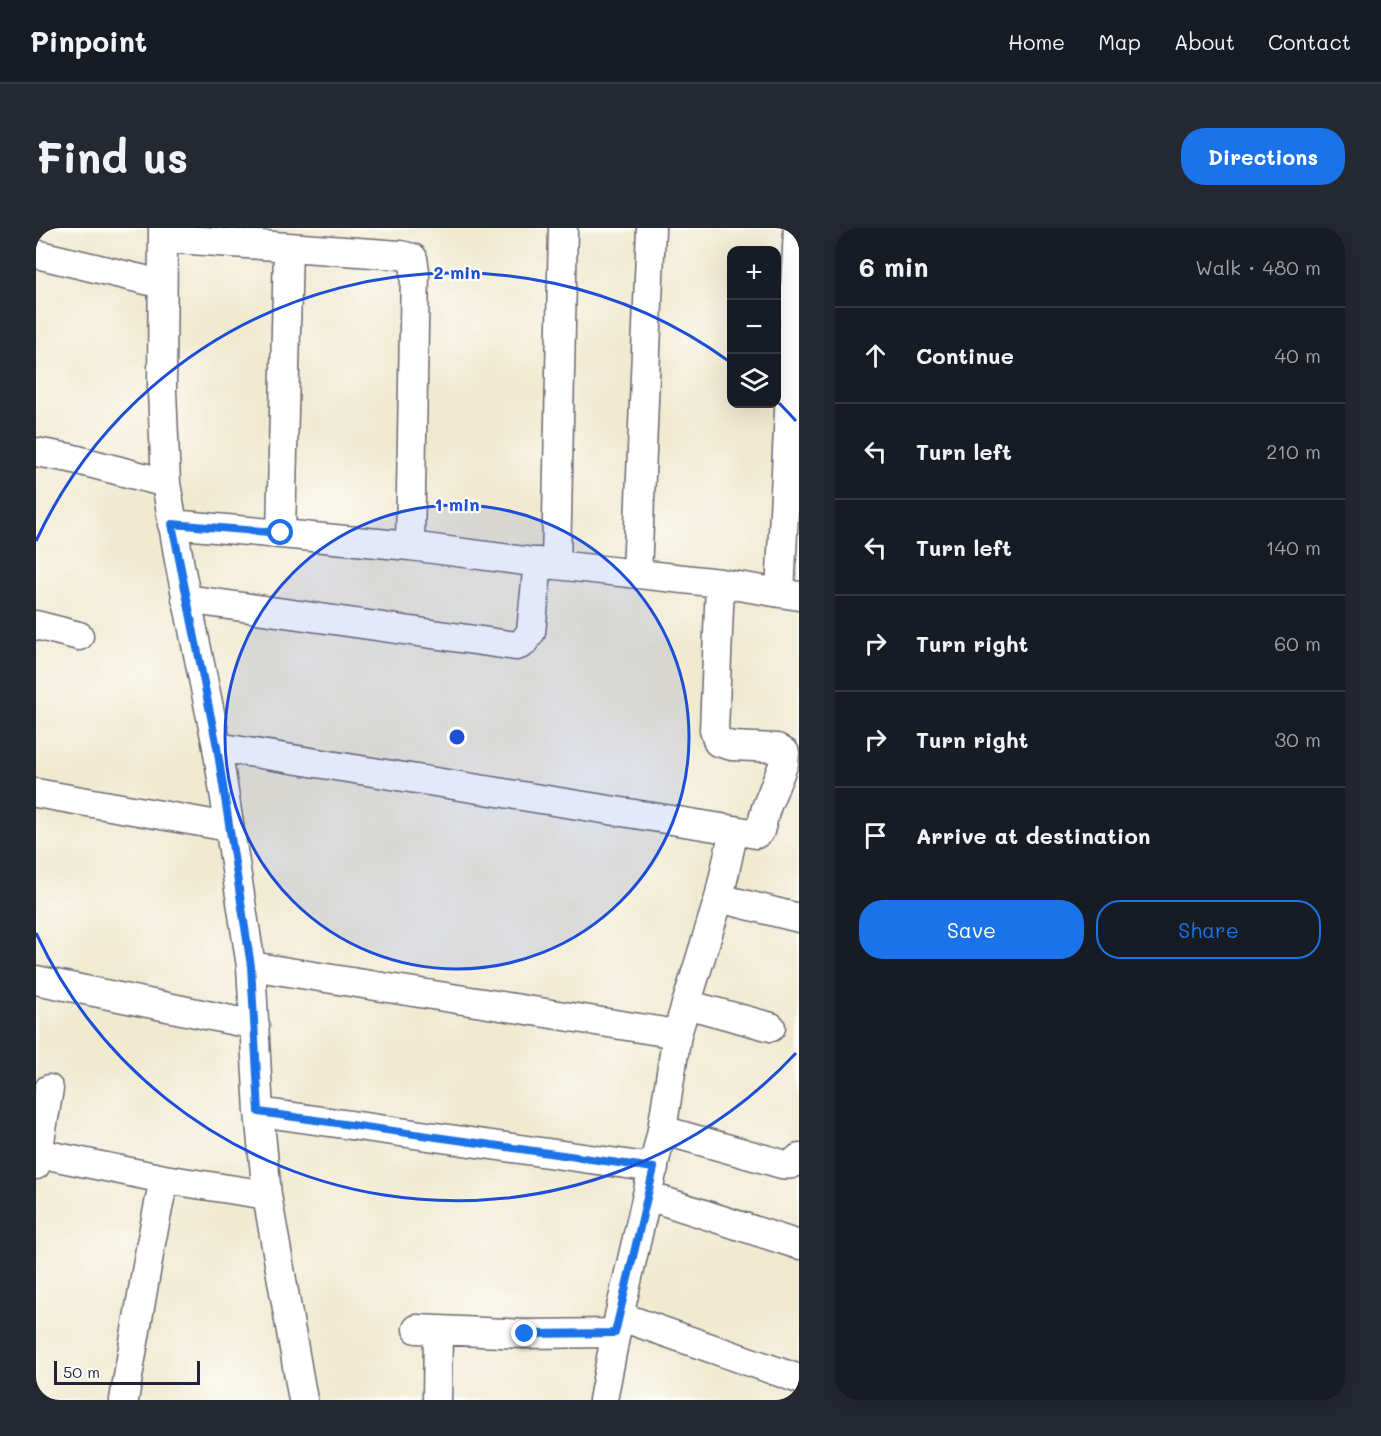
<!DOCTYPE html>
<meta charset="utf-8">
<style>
body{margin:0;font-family:Mali,sans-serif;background:#242831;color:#f1f3f6}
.controls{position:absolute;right:18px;top:18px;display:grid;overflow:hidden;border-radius:12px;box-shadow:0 6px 24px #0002}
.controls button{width:54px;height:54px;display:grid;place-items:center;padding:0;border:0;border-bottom:2px solid #363941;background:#171b24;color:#f1f3f6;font:30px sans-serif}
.scale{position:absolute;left:18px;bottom:15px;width:146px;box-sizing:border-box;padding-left:6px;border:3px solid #22223b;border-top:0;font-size:16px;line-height:21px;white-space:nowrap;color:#22223b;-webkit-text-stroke:4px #fdfcf7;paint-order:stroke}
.stop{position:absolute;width:18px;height:18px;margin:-14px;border:4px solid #1a73e8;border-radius:50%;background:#fff}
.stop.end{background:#1a73e8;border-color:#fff;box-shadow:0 2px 6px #0008}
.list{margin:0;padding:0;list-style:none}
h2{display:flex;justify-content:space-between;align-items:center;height:78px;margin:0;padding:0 24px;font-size:26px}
h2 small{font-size:20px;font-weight:400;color:#9ea1a6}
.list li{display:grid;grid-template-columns:39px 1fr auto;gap:18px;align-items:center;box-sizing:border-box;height:96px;padding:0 24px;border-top:2px solid #363941}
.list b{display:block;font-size:22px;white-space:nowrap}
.list em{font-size:20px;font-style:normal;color:#9ea1a6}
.actions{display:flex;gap:12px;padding:18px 24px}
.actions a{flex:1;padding:14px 0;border:2px solid #1a73e8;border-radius:24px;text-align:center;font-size:21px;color:#1a73e8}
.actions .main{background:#1a73e8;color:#fff}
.icon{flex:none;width:33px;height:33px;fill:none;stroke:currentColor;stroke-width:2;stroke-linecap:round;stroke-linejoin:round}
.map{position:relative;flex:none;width:763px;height:1172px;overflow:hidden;border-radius:24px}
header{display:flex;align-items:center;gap:36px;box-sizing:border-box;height:84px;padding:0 30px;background:#171b24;border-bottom:2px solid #363941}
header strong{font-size:28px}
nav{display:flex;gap:33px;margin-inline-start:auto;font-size:21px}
.intro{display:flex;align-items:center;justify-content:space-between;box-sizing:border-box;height:144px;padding:0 36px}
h1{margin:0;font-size:42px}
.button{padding:15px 27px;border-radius:24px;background:#1a73e8;color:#fff;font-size:21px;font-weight:700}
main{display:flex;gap:36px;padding:0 36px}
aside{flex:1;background:#171b24;border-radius:24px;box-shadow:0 6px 24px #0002}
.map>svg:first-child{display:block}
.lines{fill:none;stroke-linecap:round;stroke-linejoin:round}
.minor-casing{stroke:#6a6870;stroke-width:31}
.minor{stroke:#fff;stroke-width:28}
.route{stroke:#1a73e8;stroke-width:8}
.ring{fill:none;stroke:#1d4ed8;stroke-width:3}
.centre{fill:#1d4ed8;stroke:#fdfcf7;stroke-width:3}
.ring-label{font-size:18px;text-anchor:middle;font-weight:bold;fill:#1d4ed8;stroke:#fdfcf7;stroke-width:5;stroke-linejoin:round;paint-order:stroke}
</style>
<header>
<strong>Pinpoint</strong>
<nav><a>Home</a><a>Map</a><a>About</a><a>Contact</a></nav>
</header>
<div class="intro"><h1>Find us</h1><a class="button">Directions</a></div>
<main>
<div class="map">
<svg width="763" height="1172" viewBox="0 0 763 1172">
<rect width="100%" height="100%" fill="#fdfcf7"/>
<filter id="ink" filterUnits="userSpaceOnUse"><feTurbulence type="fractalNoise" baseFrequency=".0167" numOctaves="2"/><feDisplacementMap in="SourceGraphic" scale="12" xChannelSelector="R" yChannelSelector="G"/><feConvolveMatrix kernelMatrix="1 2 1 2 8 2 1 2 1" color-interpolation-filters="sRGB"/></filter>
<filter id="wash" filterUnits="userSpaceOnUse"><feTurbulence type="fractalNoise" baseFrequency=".008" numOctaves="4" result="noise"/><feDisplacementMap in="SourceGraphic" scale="24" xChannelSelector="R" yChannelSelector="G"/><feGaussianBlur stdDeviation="1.35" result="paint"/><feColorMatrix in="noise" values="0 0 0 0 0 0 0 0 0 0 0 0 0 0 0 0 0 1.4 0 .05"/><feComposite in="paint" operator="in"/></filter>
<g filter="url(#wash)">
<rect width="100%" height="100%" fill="#f1ead1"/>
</g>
<g filter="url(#ink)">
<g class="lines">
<g class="minor-casing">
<path id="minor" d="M127,0L126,163L130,255L144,338L181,519L215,738L223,884L231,967L267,1172
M127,10L364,27L377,30L379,43L374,318
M0,26L126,56
M0,224L34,230L130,255
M136,296L374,318L520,337L684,355L763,368
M245,305L252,20
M520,337L527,0
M601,346L615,0
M744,365L762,0
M150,371L480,418L486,416L495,404L502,334
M0,397L43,408
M181,519L698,602
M0,565L193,599
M683,670L763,690
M215,738L641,806
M0,752L219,797
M650,776L735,799
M223,884L618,940
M626,902L746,936C754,937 758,937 763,930
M2,925L128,951L231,967
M0,937L13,861
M612,968L763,1017
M583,1088L763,1151
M381,1101L489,1106L579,1105
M88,1172L115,1015L128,951
M401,1172L402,1102
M567,1172L583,1088L626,902L641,806L683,670L698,602L720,606L724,603L730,580L748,535L749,525L741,520L696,518L682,514L678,502L684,355"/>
</g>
<use href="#minor" class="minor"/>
</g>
</g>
<g class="lines" filter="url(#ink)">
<path class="route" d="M245,305L136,296L181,519L215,738L223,884L618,940L579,1105L489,1106"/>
</g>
<circle cx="421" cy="509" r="232" fill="#1d4ed8" fill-opacity=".12"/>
<g class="ring">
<circle cx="421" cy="509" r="232"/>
<path d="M760 825A464 464 0 0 1 0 705M0 313A464 464 0 0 1 694 134M743 175A464 464 0 0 1 760 193"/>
</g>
<circle cx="421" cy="509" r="9" class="centre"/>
<g class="ring-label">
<text x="421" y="51">2 min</text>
<text x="421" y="283">1 min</text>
</g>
</svg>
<div class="controls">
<button>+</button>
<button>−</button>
<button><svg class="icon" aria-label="layers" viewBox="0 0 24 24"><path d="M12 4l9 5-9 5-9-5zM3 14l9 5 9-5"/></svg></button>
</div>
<div class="scale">50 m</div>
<div class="stop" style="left:245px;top:305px"></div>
<div class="stop end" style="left:489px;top:1106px"></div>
</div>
<aside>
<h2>6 min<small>Walk · 480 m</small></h2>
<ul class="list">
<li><svg class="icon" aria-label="ahead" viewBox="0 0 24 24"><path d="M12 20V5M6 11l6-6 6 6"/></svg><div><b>Continue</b></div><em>40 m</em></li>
<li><svg class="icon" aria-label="left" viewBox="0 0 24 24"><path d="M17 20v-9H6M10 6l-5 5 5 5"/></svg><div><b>Turn left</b></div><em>210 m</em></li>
<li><svg class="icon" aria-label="left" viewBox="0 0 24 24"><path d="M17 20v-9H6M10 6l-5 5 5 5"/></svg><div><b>Turn left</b></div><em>140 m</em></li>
<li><svg class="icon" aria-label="right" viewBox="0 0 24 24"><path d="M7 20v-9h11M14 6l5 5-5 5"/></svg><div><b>Turn right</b></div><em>60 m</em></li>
<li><svg class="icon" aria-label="right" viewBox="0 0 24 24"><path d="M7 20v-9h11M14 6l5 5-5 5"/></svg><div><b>Turn right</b></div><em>30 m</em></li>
<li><svg class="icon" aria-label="arrive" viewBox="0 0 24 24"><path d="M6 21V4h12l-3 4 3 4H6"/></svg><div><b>Arrive at destination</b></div></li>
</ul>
<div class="actions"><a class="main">Save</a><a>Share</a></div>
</aside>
</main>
